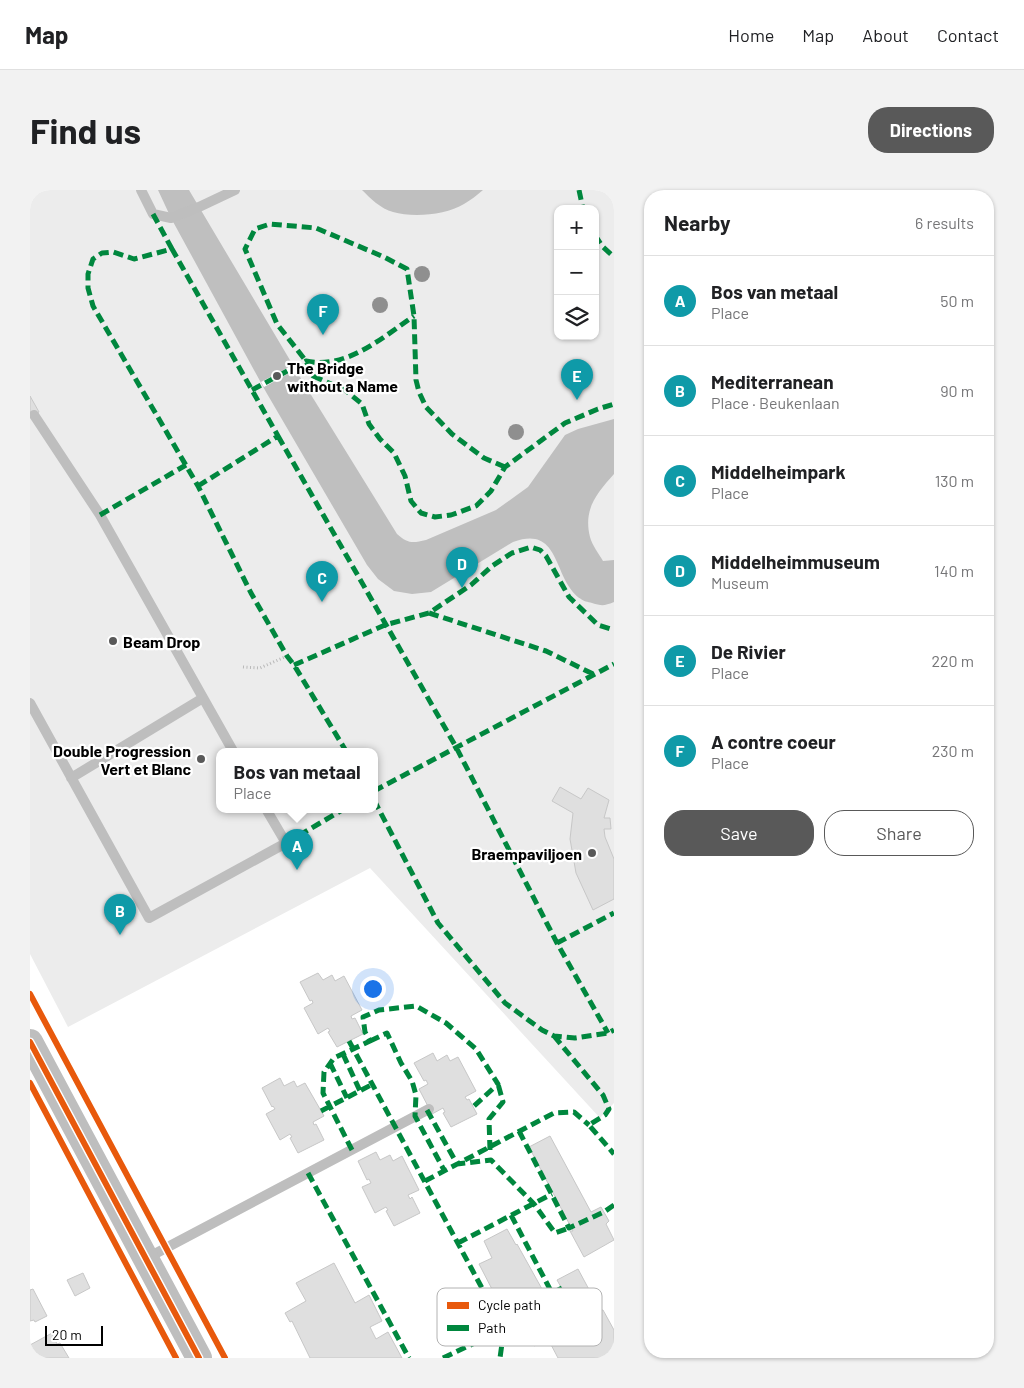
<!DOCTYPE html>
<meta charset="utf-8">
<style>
body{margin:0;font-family:Barlow,sans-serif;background:#f2f2f2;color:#202124}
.controls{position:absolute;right:15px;top:15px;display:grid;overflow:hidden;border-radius:10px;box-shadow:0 1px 4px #0004}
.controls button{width:45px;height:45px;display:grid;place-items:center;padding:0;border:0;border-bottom:1px solid #e0e0e0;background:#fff;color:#202124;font:25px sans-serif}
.scale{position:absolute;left:15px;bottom:12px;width:58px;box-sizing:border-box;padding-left:5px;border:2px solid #000;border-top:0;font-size:14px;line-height:18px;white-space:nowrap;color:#000;-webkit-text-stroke:4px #fff;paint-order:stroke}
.you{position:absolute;left:342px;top:798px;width:18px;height:18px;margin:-12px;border:4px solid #fff;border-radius:50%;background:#1a73e8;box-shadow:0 0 0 8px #1a73e833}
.badge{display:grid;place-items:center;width:32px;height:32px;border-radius:50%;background:#595959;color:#fff;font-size:16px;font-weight:700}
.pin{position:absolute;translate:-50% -41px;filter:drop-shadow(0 1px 2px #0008)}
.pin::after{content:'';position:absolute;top:26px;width:18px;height:15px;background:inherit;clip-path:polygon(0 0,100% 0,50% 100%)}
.popup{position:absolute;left:186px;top:558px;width:162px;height:65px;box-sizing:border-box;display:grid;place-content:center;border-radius:10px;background:#fff;filter:drop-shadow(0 1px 4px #0005);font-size:16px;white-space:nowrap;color:#757577}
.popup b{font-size:19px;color:#202124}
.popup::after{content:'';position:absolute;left:50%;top:100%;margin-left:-10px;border:10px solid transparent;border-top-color:#fff}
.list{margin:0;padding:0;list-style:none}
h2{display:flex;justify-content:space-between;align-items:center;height:65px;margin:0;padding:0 20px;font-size:21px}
h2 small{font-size:16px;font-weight:400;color:#757577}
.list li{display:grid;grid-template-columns:32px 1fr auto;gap:15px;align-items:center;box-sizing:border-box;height:90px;padding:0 20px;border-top:1px solid #e0e0e0}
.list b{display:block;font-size:19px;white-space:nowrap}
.list p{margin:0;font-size:16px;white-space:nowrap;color:#757577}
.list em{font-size:16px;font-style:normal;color:#757577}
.actions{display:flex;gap:10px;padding:15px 20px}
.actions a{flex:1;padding:11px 0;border:1px solid #595959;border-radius:20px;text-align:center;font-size:18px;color:#595959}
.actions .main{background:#595959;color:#fff}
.icon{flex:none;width:28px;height:28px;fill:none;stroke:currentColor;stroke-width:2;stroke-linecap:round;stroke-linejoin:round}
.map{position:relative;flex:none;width:584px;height:1168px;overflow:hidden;border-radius:20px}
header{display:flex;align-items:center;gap:30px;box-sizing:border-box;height:70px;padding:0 25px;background:#fff;border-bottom:1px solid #e0e0e0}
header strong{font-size:24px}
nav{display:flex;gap:28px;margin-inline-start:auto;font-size:18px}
.intro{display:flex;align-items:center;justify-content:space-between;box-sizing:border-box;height:120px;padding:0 30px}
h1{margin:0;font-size:35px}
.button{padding:12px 22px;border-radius:20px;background:#595959;color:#fff;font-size:18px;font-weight:700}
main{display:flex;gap:30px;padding:0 30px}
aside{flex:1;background:#fff;border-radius:20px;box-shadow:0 1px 4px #0004}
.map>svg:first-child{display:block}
.green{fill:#ececec;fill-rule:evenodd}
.water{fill:#bfbfbf}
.pier{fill:#fff}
.building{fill:#dfdfdf;stroke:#c7c7c7}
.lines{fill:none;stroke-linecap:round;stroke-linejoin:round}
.path{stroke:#b9b9b9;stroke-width:3;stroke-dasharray:1 2.5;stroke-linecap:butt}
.service{stroke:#bebebe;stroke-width:10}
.tertiary{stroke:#bebebe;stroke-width:26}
.quiet{stroke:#00873e;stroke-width:5;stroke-dasharray:10 5;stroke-linecap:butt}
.cycleway-casing{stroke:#fff;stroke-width:9}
.cycleway{stroke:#e8590c;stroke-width:6}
.tree{fill:#8f8f8f}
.poi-dot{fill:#595959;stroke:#fff;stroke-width:2}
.labels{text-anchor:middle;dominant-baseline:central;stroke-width:4.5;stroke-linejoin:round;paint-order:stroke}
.poi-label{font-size:16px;font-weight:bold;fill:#000;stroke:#fff;text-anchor:start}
.key{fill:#fff;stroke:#b2b2b2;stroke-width:1}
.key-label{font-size:14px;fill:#000}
</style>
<header>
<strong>Map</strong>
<nav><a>Home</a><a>Map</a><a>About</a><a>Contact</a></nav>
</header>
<div class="intro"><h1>Find us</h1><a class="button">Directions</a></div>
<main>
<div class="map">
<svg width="584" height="1168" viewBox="0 0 584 1168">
<rect width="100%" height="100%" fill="#fff"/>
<path class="green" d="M0,0H584V913L570,928L340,678L38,837L0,764ZM528,19H565V146H528ZM190,561H344V619H190Z"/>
<path class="water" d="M128,0H159L270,187L367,344C378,354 383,353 396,350L466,320L498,297L535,245L548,239L584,229V284C567,303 553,319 560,347C562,355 569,364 573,371L584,370V412C574,416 572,416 562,413C558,412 553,411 551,409C522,390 532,334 483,352L401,402L382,404L364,401L348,389L337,375L236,202L141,28Z
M332,0H453C447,5 441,10 434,14C416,25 383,28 363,22C351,19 340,8 332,0Z"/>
<path class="pier" d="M261,176L263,181L234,197L231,192Z"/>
<path class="building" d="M0,206L9,222L0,227Z
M530,597L551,609L558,598L579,610L574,628H580L581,639H574L575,647L584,669V709L563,720L546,683L540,649L543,623L522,611Z
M288,783L293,790L302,785L305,791L314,786L332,820L321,826L322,829L325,828L333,844L307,857L298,842L300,841L298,838L288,844L274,818L283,813L282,810L280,811L270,792Z
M403,863L407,871L417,865L420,871L428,867L446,901L435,907L437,910L439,909L447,924L421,937L413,923L415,922L413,918L402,924L389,899L398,894L396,890L394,891L384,873Z
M250,888L254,896L264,891L267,897L275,893L294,926L283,932L284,935L286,934L294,950L268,963L260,948L262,947L260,944L250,950L236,924L245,919L243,916L242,917L232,898Z
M520,946L561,1022L571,1017L579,1031L576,1034L584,1050L554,1067L540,1041H543L499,957Z
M346,962L350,970L360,965L363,971L372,966L389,1000L378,1005L380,1009L382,1007L390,1023L364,1036L356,1021L358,1020L356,1017L345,1023L332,997L341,993L339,989L337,990L328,971Z
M477,1039L486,1055L487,1054L512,1099L508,1101L531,1142L550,1131L527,1090L548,1079L570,1120H573L584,1140V1168H528L518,1149L504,1156L489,1130L480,1134L449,1074L462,1068L454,1051Z
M304,1073L325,1113L339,1105L352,1131L340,1137L346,1149L358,1142L372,1168H280L262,1131L260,1132L255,1123L276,1111L266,1093Z
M53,1083L60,1098L45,1106L37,1090Z
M3,1099L17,1126L5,1132L4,1130L0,1131V1100Z
M22,1143L27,1154L30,1153L39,1168H0V1155Z"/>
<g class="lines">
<path class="path" d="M213,477L230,478L257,466"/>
<path class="service" d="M111,0L123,24L141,28L169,17L205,0
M4,225L70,325L203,561
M0,513L119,728L256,653L236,619
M41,588L173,508
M117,1068L399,919"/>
<path class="tertiary" d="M0,852L169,1168"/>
<path class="quiet" d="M549,0L553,19
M123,24L142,59
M565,45L572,56L584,67
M222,200L276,171C316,180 353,147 384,126
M248,246L426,557L527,753L578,843
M475,277L454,268L422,244L396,217L389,202L386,190L384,126L377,79L354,67L286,38L240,34L225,39L215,59L247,134L276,171L283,186L315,200L332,214L339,234L350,249L364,263L375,286L381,311L391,323L405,327L421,325L446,316L461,301L475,277L535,233L568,219L584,214
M168,296L248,246L142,59L104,69L83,62L72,63L63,69L58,84V98L63,116L168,296L221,403L257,466L264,475L316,561
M70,325L156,275
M399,423L516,461L565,485
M264,475L355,435L399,423L441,395L462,376L482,363L501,357L510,360L516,366L539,407L568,435L584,440
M344,601L584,474
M344,610L408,733L475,813L512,840L524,846L545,848L578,843L584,840
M256,653L314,619
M527,753L584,723
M524,846L573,905L579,919L575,925L559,935L584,964
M319,851L474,1139L470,1168
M340,851L357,843L371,873L382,891L386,905L385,926L414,980
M313,864L330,901
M300,873L317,908
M397,920L427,974L461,970L504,1014L525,1043L539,1038
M291,921L343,894
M489,941L539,1038L574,1022L584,1015
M322,960L293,903L294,882L304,868L340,851L335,842L333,827L349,820L386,816L416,833L446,859L468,894L443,917
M460,960L459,929L473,912L468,894
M278,983L379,1168
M395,991L524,923L544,922L559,935
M481,1025L522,1103L532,1098
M428,1053L522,1004
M413,1168L474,1139"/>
<g class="cycleway-casing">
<path id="cycleway" d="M0,804L195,1168
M0,852L169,1168
M0,893L146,1168"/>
</g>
<use href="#cycleway" class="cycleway"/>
</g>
<g class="tree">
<circle cx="392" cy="84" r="8"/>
<circle cx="350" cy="115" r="8"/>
<circle cx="486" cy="242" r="8"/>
</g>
<g class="poi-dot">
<circle cx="247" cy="186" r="5"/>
<circle cx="83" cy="451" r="5"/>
<circle cx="171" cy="569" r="5"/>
<circle cx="562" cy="663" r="5"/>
</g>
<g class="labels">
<g class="poi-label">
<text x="257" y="177">The Bridge<tspan x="257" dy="18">without a Name</tspan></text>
<text x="93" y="451">Beam Drop</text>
<text x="161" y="560" text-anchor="end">Double Progression<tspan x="161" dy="18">Vert et Blanc</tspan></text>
<text x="552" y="663" text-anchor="end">Braempaviljoen</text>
</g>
</g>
<rect x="407" y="1098" width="165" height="58" rx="8" class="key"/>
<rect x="417" y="1112" width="22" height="7" fill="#e8590c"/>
<rect x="417" y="1135" width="22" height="6" fill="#00873e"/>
<g class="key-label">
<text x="448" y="1120">Cycle path</text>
<text x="448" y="1143">Path</text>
</g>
</svg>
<div class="controls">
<button>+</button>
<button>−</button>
<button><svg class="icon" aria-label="layers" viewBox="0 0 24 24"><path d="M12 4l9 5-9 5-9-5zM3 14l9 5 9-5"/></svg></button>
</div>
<div class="scale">20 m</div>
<div class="you"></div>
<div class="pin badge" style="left:267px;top:680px;background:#0f9aa8">A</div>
<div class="popup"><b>Bos van metaal</b>Place</div>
<div class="pin badge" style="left:90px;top:745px;background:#0f9aa8">B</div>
<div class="pin badge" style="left:292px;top:412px;background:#0f9aa8">C</div>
<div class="pin badge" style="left:432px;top:398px;background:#0f9aa8">D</div>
<div class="pin badge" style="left:547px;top:210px;background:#0f9aa8">E</div>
<div class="pin badge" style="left:293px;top:145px;background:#0f9aa8">F</div>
</div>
<aside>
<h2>Nearby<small>6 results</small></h2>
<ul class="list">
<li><span class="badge" style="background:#0f9aa8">A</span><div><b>Bos van metaal</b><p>Place</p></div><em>50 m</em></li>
<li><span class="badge" style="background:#0f9aa8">B</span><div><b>Mediterranean</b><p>Place · Beukenlaan</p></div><em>90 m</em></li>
<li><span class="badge" style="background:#0f9aa8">C</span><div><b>Middelheimpark</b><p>Place</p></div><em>130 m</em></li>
<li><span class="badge" style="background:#0f9aa8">D</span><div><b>Middelheimmuseum</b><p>Museum</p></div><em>140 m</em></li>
<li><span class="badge" style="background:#0f9aa8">E</span><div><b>De Rivier</b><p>Place</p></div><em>220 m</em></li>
<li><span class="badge" style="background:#0f9aa8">F</span><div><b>A contre coeur</b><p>Place</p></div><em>230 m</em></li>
</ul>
<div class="actions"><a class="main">Save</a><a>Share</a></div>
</aside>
</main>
